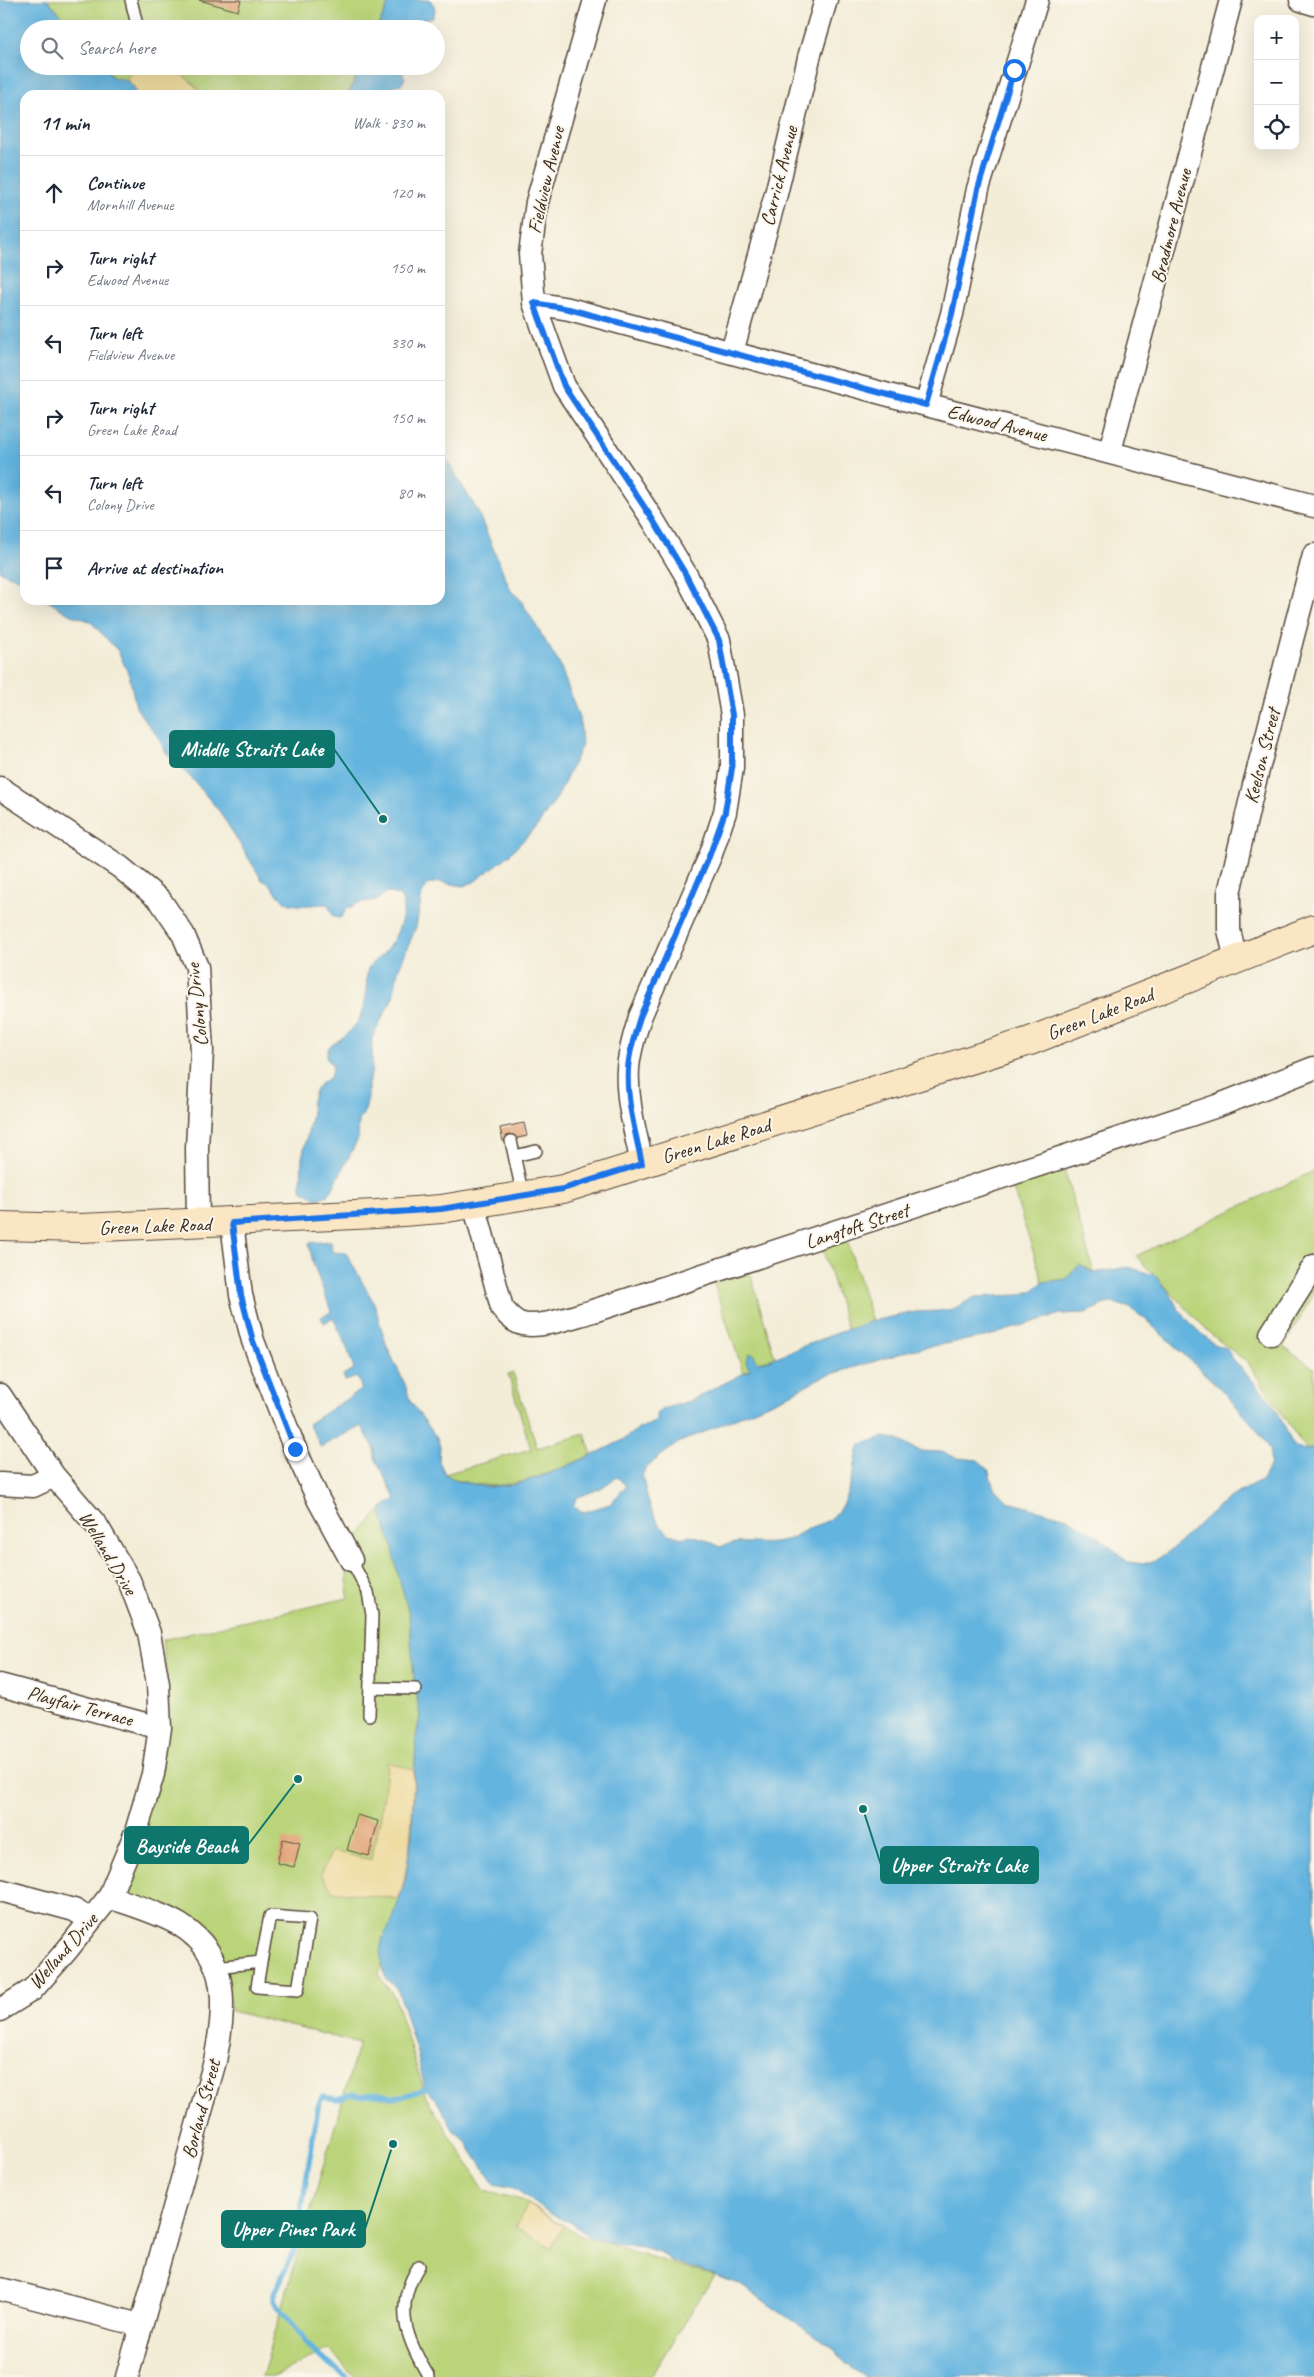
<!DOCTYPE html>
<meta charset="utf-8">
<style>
body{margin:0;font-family:Caveat,sans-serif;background:#f2f2f3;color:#1f2937}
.controls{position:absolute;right:15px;top:15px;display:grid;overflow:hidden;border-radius:10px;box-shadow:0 5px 20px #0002}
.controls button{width:45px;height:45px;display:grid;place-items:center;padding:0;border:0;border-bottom:1px solid #e0e1e3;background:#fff;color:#1f2937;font:25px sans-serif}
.stop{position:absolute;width:15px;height:15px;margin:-11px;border:4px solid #1a73e8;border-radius:50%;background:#fff}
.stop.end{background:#1a73e8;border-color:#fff;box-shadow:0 1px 5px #0008}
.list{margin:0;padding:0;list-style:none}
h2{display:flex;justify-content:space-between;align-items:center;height:65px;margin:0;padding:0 20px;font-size:21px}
h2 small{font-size:16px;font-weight:400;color:#747a83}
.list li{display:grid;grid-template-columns:32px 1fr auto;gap:15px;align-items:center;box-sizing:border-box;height:75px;padding:0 20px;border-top:1px solid #e0e1e3}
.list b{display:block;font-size:19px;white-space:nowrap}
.list p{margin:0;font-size:16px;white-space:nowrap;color:#747a83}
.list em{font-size:16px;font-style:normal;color:#747a83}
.icon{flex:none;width:28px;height:28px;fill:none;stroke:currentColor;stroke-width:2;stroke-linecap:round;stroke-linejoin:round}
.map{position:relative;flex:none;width:1314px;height:2377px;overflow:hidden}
.search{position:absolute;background:#fff;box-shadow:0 5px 20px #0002;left:20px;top:20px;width:425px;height:55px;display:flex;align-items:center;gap:12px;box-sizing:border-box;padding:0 18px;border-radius:28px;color:#747a83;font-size:19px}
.panel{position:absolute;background:#fff;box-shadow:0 5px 20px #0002;left:20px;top:90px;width:425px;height:515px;border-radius:15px}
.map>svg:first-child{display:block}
.green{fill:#bad47a;stroke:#7a7f4c}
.sand{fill:#eeda9e;stroke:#94825e}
.water{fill:#64b4df;stroke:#506f7e;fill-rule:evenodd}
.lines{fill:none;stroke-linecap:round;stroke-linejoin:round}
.stream{stroke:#64b4df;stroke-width:5.5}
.building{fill:#e2a77b}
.lane-casing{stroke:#57473a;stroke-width:14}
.street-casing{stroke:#57473a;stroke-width:25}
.secondary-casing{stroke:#57473a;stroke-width:30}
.lane{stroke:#fff;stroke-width:11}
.street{stroke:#fff;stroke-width:22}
.secondary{stroke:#fbe6c4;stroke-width:28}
.route{stroke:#1a73e8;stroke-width:6}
.labels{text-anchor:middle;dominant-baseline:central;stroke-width:4;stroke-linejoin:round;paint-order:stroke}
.street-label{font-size:20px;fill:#3b2a1e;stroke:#fbf7ec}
.leader{fill:none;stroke:#0f766e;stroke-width:2}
.callout-dot{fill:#0f766e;stroke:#fbf7ec;stroke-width:2}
.callout{fill:#0f766e;stroke:#0f766e;stroke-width:2}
.callout-label{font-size:21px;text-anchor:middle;font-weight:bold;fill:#fff}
</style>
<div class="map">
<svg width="1314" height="2377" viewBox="0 0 1314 2377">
<rect width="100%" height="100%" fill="#fbf7ec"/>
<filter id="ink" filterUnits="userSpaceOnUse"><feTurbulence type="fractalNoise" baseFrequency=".02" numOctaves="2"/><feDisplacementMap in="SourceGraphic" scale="10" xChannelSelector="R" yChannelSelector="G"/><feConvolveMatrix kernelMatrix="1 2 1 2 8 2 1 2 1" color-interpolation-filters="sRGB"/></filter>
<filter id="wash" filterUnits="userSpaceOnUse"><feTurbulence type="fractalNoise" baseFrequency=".0096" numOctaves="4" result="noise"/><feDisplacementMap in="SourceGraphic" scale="20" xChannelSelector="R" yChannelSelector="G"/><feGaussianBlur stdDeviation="1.12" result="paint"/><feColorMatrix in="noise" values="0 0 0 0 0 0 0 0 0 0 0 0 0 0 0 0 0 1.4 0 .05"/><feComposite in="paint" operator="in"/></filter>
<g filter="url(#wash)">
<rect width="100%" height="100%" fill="#f3edd8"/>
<path class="green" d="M48,0H390L377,29H73Z
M105,66H361L348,95H136L134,87L112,77Z
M1062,1162L1094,1273L1086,1267L1073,1271L1067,1279L1043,1282L1010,1180Z
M1314,1171V1294L1283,1347L1314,1368V1447L1306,1450L1248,1363L1212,1335L1136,1256Z
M846,1237L872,1321L848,1331L821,1244Z
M749,1269L775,1358L758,1362L750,1370L743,1372L713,1281Z
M513,1373L537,1448L585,1434L592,1455C543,1476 501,1498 448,1477L445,1474L531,1449L508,1374Z
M383,1507L415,1634L437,1774L379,1975L395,1998L426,2097L485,2191L522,2200L579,2235L714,2276L650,2377H355L328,2349L274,2377H262L359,2043L231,2011L225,1970L136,1898L130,1891L128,1882L167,1679L162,1640L348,1598L346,1550Z"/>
<path class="sand" d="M138,66C175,66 178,68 204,95H136L134,87L126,79Z
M388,1762L414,1770C412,1814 412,1857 399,1899L333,1891L321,1874L332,1851L371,1860L381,1815Z
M528,2204L563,2226L552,2248L515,2227Z"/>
<path class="water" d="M0,0H48L73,29H29V66H105L112,77C125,79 133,81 136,95H25V584C15,575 9,577 0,571Z
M390,0H430C436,7 436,9 433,17L418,22L414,29H377Z
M361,66H399L405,78L402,84L396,85L387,95H348Z
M440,449L477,510L511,591L520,599L560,665L580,721L582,745L558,796L538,825L507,857L474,882L463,886L440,882L428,884L422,894L416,927L398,971L393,997L372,1038V1071L368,1083V1098L365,1110L359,1121L358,1139L332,1190L328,1195L317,1199L303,1191L301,1187L302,1158L312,1114L311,1104L315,1091L321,1083L330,1078L333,1066L326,1057L329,1047C350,1033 363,1023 366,996C368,988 365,977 368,969C371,962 379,958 384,953C395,941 410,910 400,896L387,892L377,900L361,902L346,909L342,917L338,918L333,916L328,904C314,904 292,909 282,899C275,892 271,883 262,880L220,812L195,782L167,754L156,734L143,718L136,707L129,675L118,651L90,621L69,614L46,600H440Z
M331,1241L332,1252L346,1253L374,1303L387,1347L405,1384L410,1401L437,1438L440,1446L439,1461L445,1474L458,1481L486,1487L513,1485L548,1474L597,1453L621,1441L638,1429L655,1422L658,1413L662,1409L690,1401L750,1370L746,1362L749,1354H753L758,1362L766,1361L829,1336L872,1321L915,1312L939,1311L953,1309L975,1297L1019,1295L1032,1291L1043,1282L1067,1279L1073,1271L1080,1265L1094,1273L1128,1267L1155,1275L1170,1293L1178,1309L1197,1330L1214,1344L1226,1348L1233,1359L1269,1399L1277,1411L1292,1443L1297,1448L1306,1450L1314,1447V2377H865L845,2363L831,2347L739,2284L672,2261L659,2252L631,2244H615L590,2237L570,2222L546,2211L514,2188L494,2184L464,2139L454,2131L437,2101L425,2089L418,2057L399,1993L395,1986L385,1977L380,1951L383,1937L392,1922L405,1881L412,1833L416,1737L420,1716L414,1679L409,1614L396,1567L393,1547L381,1514L383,1507L396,1499L375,1458L374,1447L361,1426L320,1447L318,1440L308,1424L362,1389L357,1377L345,1381L343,1375L354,1369L345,1342L333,1318L324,1323L321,1317L331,1312C324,1288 312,1268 309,1243ZM1114,1303L1130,1308L1145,1319L1218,1386L1256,1428L1269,1449L1271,1463L1262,1480L1233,1496L1209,1514L1174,1548L1156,1560L1143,1564L1128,1562L1099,1537L1067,1518L1009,1502L994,1488L988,1469L978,1460L957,1458L941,1452L920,1451L896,1439L884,1437L862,1444L859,1448C853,1469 849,1509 827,1521C821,1524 815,1525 809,1528C797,1535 787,1542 774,1543C754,1545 738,1539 720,1547L705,1539L690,1535L682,1538L669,1534L659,1524L650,1507L642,1476L646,1467L678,1443L784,1397L822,1377L916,1349L989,1336L1060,1314L1085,1313L1105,1304ZM617,1477L626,1486L610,1504L584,1512L573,1507L576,1498L601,1488Z"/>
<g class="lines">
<path class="stream" d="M347,2377L317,2355L274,2300V2294L295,2249L318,2107L322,2097L337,2099L352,2094L360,2096L378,2094L393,2097L404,2096L425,2089"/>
</g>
<g id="blocks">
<path class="building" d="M199,0H241L238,11Z
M524,1123L527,1136L503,1141L500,1128Z
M357,1815L378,1821L369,1856L347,1850Z
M283,1839L300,1843L294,1867L277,1863Z"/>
</g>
</g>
<g filter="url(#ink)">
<use href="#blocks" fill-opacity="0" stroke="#57473a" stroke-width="1"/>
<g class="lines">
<g class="lane-casing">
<path id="lane" d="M131,0L138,29
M511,1141L523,1196
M515,1156L536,1151
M351,1560L368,1592L372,1615L369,1715
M371,1688L416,1689
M216,1967L261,1962L270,1916L310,1919L298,1990L257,1987L261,1962
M419,2266C393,2306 406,2339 429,2377"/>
</g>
<g class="street-casing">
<path id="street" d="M595,0L537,202L530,254L534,303L564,386L653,520L686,575L719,640L732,715V768L725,812L711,854L640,1017C635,1034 629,1051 628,1069C626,1101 636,1134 642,1164
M1301,0L1314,4
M534,303L569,309L926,405L1314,506
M732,352L776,194L810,54L826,0
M926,405L952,314L978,189L1037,0
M1110,451L1231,0
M0,788L120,867L160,900L183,934L197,967L202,1051L197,1148L198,1224
M1236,960L1229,930V893L1254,785L1314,555
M474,1204L502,1308C507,1314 512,1320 519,1323C538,1330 574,1316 593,1311L1109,1142L1217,1106L1314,1068
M232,1223L241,1295L253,1341L295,1449L318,1499L351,1560
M1271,1334L1314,1266
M0,1395L54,1476L97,1526L129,1580L149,1633L158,1684L160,1728L153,1774L136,1832L109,1897L67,1950L32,1990L0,2010
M0,1484L33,1486L54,1476
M0,1685L160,1728
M0,1890L74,1910L91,1920
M109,1897C132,1905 158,1912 180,1925C232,1957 225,2009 215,2061L127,2377
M0,2289L140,2325"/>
</g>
<g class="secondary-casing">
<path id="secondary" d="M0,1226L81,1228L376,1214L441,1209L563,1189L1030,1041L1314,929"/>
</g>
<use href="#lane" class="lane"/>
<use href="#street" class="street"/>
<use href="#secondary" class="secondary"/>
</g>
</g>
<g class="lines" filter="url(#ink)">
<path class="route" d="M295,1449L253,1341L241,1295L232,1223L441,1209L563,1189L642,1164C636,1134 626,1101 628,1069C629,1051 635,1034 640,1017L710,854L725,812L732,768V715L719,640L686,575L653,520L564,386L534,303L569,309L926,405L952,314L978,189L1014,70"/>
</g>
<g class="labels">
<g class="street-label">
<text transform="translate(779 176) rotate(-76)">Carrick Avenue</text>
<text transform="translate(546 180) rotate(-77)">Fieldview Avenue</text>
<text transform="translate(1171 226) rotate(-76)">Bradmore Avenue</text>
<text transform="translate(997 423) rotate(14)">Edwood Avenue</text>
<text transform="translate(1262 756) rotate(-76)">Keelson Street</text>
<text transform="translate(197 1005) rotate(-96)">Colony Drive</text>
<text transform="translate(1100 1014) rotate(-21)">Green Lake Road</text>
<text transform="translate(716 1141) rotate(-17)">Green Lake Road</text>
<text transform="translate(155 1226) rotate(-2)">Green Lake Road</text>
<text transform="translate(857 1226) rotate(-18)">Langtoft Street</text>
<text transform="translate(108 1553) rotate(59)">Welland Drive</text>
<text transform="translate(80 1706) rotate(15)">Playfair Terrace</text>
<text transform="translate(63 1951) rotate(-49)">Welland Drive</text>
<text transform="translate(201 2109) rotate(-75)">Borland Street</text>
</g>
</g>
<path class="leader" d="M383 819L334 749M298 1779L248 1845M863 1809L881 1865M393 2144L365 2229"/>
<g class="callout-dot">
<circle cx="383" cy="819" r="5"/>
<circle cx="298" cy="1779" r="5"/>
<circle cx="863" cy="1809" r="5"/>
<circle cx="393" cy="2144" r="5"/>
</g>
<g class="callout">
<rect x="170" y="731" width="164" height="36" rx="5"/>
<rect x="125" y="1827" width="123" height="36" rx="5"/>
<rect x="881" y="1847" width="157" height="36" rx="5"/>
<rect x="222" y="2211" width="143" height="36" rx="5"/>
</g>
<g class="callout-label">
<text x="252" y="756">Middle Straits Lake</text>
<text x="187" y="1853">Bayside Beach</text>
<text x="959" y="1872">Upper Straits Lake</text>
<text x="293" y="2236">Upper Pines Park</text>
</g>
</svg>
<div class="controls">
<button>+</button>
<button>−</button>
<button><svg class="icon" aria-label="locate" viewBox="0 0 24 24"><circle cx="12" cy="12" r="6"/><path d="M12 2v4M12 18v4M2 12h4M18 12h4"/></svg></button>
</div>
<div class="stop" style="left:1014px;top:70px"></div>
<div class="stop end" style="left:295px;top:1449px"></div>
<div class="search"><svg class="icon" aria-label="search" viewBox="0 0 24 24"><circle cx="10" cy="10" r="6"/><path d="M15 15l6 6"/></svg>Search here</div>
<section class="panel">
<h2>11 min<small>Walk · 830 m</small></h2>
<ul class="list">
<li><svg class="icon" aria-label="ahead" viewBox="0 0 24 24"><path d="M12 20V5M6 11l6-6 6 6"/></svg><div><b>Continue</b><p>Mornhill Avenue</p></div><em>120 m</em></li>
<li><svg class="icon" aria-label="right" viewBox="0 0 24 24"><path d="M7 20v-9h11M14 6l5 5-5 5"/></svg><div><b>Turn right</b><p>Edwood Avenue</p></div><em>150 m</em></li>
<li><svg class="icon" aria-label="left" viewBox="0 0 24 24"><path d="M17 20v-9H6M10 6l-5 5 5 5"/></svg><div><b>Turn left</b><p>Fieldview Avenue</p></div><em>330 m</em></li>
<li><svg class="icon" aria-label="right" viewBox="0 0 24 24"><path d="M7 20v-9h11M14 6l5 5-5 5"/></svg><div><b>Turn right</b><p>Green Lake Road</p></div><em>150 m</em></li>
<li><svg class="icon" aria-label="left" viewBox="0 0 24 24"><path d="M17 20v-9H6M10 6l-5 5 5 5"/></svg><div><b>Turn left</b><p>Colony Drive</p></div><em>80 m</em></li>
<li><svg class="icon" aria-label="arrive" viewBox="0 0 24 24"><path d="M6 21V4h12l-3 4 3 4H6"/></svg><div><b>Arrive at destination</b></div></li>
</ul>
</section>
</div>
